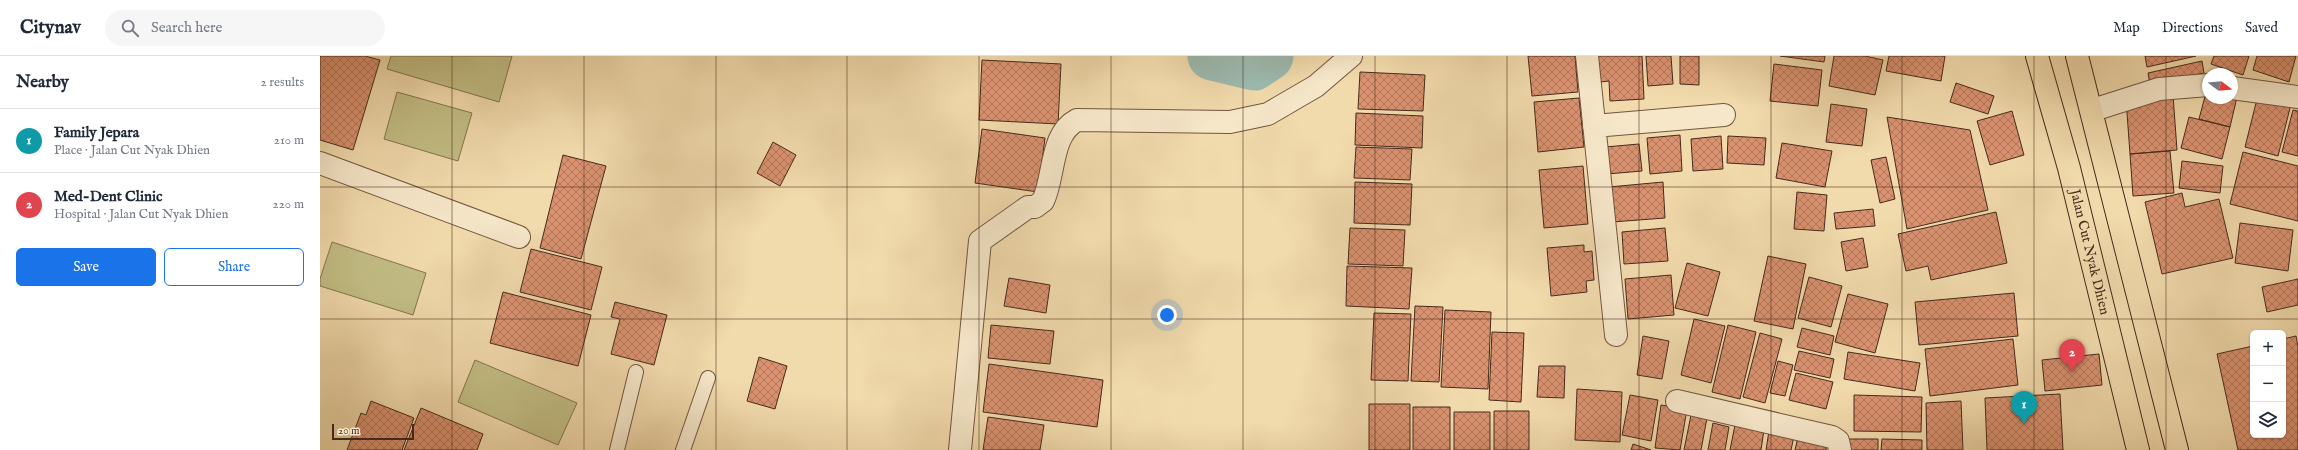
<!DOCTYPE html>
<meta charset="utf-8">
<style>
body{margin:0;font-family:"IM FELL English",serif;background:#f6f6f7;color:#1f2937}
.controls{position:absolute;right:12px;bottom:12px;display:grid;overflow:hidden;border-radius:6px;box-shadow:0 1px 3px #0004}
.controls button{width:36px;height:36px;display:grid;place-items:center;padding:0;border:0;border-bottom:1px solid #e0e1e3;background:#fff;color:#1f2937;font:20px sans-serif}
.compass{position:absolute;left:1882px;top:12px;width:36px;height:36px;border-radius:50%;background:#fff;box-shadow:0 1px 3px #0004;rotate:106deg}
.scale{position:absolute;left:12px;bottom:10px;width:82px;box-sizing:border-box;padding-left:4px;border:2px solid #482a1c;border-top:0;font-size:11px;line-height:14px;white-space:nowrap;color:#482a1c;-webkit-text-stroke:3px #f6e7c9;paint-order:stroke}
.you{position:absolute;left:847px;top:259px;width:14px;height:14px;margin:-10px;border:3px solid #fff;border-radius:50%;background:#1a73e8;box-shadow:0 0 0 6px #1a73e833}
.badge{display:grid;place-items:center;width:26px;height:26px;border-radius:50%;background:#1a73e8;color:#fff;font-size:13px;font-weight:700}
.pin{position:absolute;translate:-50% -33px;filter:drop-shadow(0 1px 2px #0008)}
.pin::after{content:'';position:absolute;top:21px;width:14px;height:12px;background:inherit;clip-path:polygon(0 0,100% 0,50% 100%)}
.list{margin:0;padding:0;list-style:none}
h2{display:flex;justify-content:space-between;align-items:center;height:52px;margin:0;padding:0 16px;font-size:17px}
h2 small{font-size:13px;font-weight:400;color:#747a83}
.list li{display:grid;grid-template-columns:26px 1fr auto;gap:12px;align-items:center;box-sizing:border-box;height:64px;padding:0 16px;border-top:1px solid #e0e1e3}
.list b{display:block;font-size:15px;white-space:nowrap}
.list p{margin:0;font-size:13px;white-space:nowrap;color:#747a83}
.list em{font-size:13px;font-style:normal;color:#747a83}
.actions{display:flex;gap:8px;padding:12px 16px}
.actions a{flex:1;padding:9px 0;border:1px solid #1a73e8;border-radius:6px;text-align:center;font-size:14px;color:#1a73e8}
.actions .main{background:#1a73e8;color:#fff}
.icon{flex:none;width:22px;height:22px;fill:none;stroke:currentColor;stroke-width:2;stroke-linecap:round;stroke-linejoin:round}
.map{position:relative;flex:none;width:1978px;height:394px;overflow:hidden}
header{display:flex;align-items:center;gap:24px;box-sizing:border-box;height:56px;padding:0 20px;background:#fff;border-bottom:1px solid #e0e1e3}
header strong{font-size:19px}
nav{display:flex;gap:22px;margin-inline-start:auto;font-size:14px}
.search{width:280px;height:36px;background:#f6f6f7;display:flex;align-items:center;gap:10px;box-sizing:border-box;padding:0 14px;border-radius:22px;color:#747a83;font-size:15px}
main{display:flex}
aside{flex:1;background:#fff}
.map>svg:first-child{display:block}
.pitch{fill:#c2bd84;stroke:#857450}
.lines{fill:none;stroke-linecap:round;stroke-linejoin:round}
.river{stroke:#9cbab0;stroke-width:49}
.building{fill:url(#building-cross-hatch);stroke:#482a1c}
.service-casing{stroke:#725640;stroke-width:16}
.minor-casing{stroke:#725640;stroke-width:24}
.trunk-casing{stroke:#482a1c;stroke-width:24}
.service{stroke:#f6e7c9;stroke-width:14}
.minor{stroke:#f6e7c9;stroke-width:22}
.trunk{stroke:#f1daac;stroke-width:22}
.grid{fill:none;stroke:#482a1c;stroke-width:1;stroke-opacity:0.55}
.labels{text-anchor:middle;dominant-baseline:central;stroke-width:4;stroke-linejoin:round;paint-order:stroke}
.street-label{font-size:14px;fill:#482a1c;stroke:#f6e7c9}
</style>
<header>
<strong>Citynav</strong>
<div class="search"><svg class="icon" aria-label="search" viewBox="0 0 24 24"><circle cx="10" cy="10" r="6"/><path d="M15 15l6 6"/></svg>Search here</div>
<nav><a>Map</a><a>Directions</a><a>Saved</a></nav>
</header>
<main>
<aside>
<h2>Nearby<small>2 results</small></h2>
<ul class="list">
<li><span class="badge" style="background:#0f9aa8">1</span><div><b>Family Jepara</b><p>Place · Jalan Cut Nyak Dhien</p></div><em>210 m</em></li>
<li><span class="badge" style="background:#e0444e">2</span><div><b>Med-Dent Clinic</b><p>Hospital · Jalan Cut Nyak Dhien</p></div><em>220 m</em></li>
</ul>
<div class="actions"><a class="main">Save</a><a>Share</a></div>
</aside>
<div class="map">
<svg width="1978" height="394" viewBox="0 0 1978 394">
<defs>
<pattern id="building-cross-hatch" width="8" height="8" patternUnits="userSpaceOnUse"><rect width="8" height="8" fill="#da9270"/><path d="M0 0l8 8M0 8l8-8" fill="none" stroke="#b3775b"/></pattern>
</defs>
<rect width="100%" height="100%" fill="#f1daac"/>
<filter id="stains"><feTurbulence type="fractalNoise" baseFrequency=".005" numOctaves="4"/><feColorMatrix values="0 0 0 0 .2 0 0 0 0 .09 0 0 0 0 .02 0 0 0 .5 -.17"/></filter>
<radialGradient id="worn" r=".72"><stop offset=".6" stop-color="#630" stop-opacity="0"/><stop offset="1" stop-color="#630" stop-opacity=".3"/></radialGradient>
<path class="pitch" d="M71,0H192L179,46L67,13Z
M77,36L152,57L138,105L64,83Z
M12,186L106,217L93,259L0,230V223Z
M155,304L257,347L238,389L138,346Z"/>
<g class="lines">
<path class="river" d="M892,0L934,10L949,0"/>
</g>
<path class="building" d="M0,0H45L60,4L33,94L0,84Z
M1208,0H1255L1258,36L1212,40Z
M1278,0H1322L1324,43L1290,45L1289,25L1280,26Z
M1326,0H1351L1353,28L1328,30Z
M1360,0H1379V29L1360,28Z
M1460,0H1505L1504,6Z
M1514,0H1545L1563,4L1555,39L1509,30Z
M1569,0H1625L1621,25L1566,15Z
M1825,0H1876L1827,11Z
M1894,0H1929L1923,19L1891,8Z
M1937,0H1976L1969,26L1933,14Z
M662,4L741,8L738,68L659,64Z
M1882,5L1884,17L1830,29L1828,17Z
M1454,8L1502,14L1498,50L1450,45Z
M1040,16L1105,19L1103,55L1038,53Z
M1636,27L1674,40L1668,58L1630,46Z
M1887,33L1888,42L1917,41L1910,71L1879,63Z
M1853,39L1857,94L1810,98L1806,43Z
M1938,39L1971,48L1958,100L1925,91Z
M1259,42L1264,91L1218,96L1214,46Z
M1511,48L1547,53L1542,90L1506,86Z
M1973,54L1978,55V100L1962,96Z
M1692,55L1704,99L1670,109L1657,65Z
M1036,57L1103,60L1102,92L1035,89Z
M1567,61L1650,74L1668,154L1587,173Z
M1869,61L1910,71L1902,103L1861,92Z
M662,73L725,82L718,136L655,127Z
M1360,79L1362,115L1330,118L1327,82Z
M1401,80L1403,113L1373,115L1371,83Z
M1408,80L1446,82L1444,109L1407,107Z
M453,86L476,99L460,130L437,117Z
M1462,87L1512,95L1505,131L1456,122Z
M1319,88L1322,115L1287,118L1285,91Z
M1036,91L1092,93L1090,124L1034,122Z
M1850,95L1854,137L1813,140L1810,98Z
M1923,96L1978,110V165L1910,148Z
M243,99L286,110L261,203L220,192Z
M1566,101L1575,143L1560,147L1551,104Z
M1862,105L1903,110L1900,137L1859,132Z
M1263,110L1268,168L1224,172L1219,114Z
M1035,126L1092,128L1090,169L1034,167Z
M1343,126L1345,162L1292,166L1289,131Z
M1477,136L1507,139L1504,175L1474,173Z
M1862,137L1865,151L1899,143L1913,202L1842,218L1825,146Z
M1553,153L1555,170L1516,173L1514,157Z
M1676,156L1687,207L1611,224L1608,210L1586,215L1578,178Z
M1920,167L1973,174L1968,215L1915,207Z
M1030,172L1085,174L1083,210L1028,208Z
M1345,172L1348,205L1304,208L1302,176Z
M1543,182L1548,211L1526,215L1521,186Z
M1264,189V196L1272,195L1274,224L1266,225L1267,236L1231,240L1227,192Z
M211,193L282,211L271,254L200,236Z
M1448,200L1486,208L1473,273L1434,265Z
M1367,207L1400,216L1388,260L1355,252Z
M1027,210L1092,212L1089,253L1026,250Z
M1351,219L1354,259L1308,263L1305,223Z
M1489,221L1522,230L1511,271L1478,262Z
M689,222L730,229L726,257L684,250Z
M1978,223V249L1947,256L1942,231Z
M183,236L271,259L258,310L170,287Z
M1694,237L1698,280L1599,289L1595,246Z
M1528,238L1568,248L1555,297L1515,286Z
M295,246L347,259L334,309L291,298L300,263L291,261Z
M1095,250L1123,251L1119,326L1091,325Z
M1125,254L1171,256L1168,333L1121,331Z
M1054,257L1091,258L1088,325L1051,324Z
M1374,263L1405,270L1391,327L1361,319Z
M671,269L734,275L730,308L668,302Z
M1408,269L1436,276L1420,343L1392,336Z
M1482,272L1514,280L1510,299L1477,291Z
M1172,276L1204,277L1201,346L1169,344Z
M1440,277L1462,283L1445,347L1423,341Z
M1323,280L1349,285L1342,323L1317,319Z
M1976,280L1978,291V394H1918L1897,298L1933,290V379H1963V283Z
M1693,283L1698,329L1610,340L1605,293Z
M1479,295L1514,303L1510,322L1474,314Z
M1528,296L1600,307L1595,335L1524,323Z
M1779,298L1782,329L1725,335L1722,304Z
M439,301L467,310L455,353L427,345Z
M1458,305L1473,309L1465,340L1450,337Z
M669,308L783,324L777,371L663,356Z
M1219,310H1245L1244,342L1217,341Z
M1476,317L1513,326L1506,353L1469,344Z
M1257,333L1302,336L1300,386L1255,384Z
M1740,338L1743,394H1667L1665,342Z
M1310,339L1338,344L1331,385L1302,379Z
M1534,339L1602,341L1601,376L1534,375Z
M51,345L94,362L82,394H27L41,357L46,359Z
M1641,345L1643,394H1607L1606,347Z
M1049,348H1090V394H1049Z
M1341,349L1367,353L1360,394L1335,392Z
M1093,351H1130V394H1093Z
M101,352L163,378L157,394H84Z
M1174,355H1209V394H1174Z
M1134,356H1170V394H1134Z
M1371,359L1387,362L1381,394H1364Z
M668,361L724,369L720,394H663Z
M1393,367L1409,371L1405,394H1388Z
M1415,369L1444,374L1441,394H1410Z
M1449,375L1474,380L1471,394H1446Z
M1478,381L1507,386L1506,394H1475Z
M1526,383H1558V394H1526Z
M1562,383L1602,384V394H1561Z
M1313,388L1331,394H1311Z"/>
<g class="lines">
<g class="service-casing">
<path id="service" d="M297,394L316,316
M363,394L388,322"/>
</g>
<g class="minor-casing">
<path id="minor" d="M1267,0L1296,279
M1912,32L1978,41
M1773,54L1839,33L1888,29
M1274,70L1404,59
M0,107L199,181
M1357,345L1512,381L1518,385L1520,394
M640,394L660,185L708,151H715L723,145C735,120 730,78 757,64L910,66L948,58L996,30L1031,0"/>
</g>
<g class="trunk-casing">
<g id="trunk">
<path id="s1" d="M1717,0L1749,112L1818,394"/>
<path d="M1757,0L1857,394"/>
</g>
</g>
<use href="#service" class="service"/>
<use href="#minor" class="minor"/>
<use href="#trunk" class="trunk"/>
</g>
<path class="grid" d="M132,0V394M264,0V394M396,0V394M527,0V394M659,0V394M791,0V394M923,0V394M1055,0V394M1187,0V394M1319,0V394M1451,0V394M1582,0V394M1714,0V394M1846,0V394M0,131H1978M0,263H1978"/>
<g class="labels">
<g class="street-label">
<text stroke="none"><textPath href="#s1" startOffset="203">Jalan Cut Nyak Dhien</textPath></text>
</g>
</g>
<rect width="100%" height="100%" filter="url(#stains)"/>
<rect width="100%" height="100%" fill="url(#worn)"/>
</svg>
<div class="controls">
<button>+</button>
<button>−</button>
<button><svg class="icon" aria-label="layers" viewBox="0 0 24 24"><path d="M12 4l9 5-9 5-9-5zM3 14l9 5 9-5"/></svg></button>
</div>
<svg class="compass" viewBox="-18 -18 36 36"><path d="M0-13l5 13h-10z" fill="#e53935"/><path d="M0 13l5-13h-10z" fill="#747a83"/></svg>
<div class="scale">20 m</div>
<div class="you"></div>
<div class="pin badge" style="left:1704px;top:368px;background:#0f9aa8">1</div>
<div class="pin badge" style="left:1752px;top:316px;background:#e0444e">2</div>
</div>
</main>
